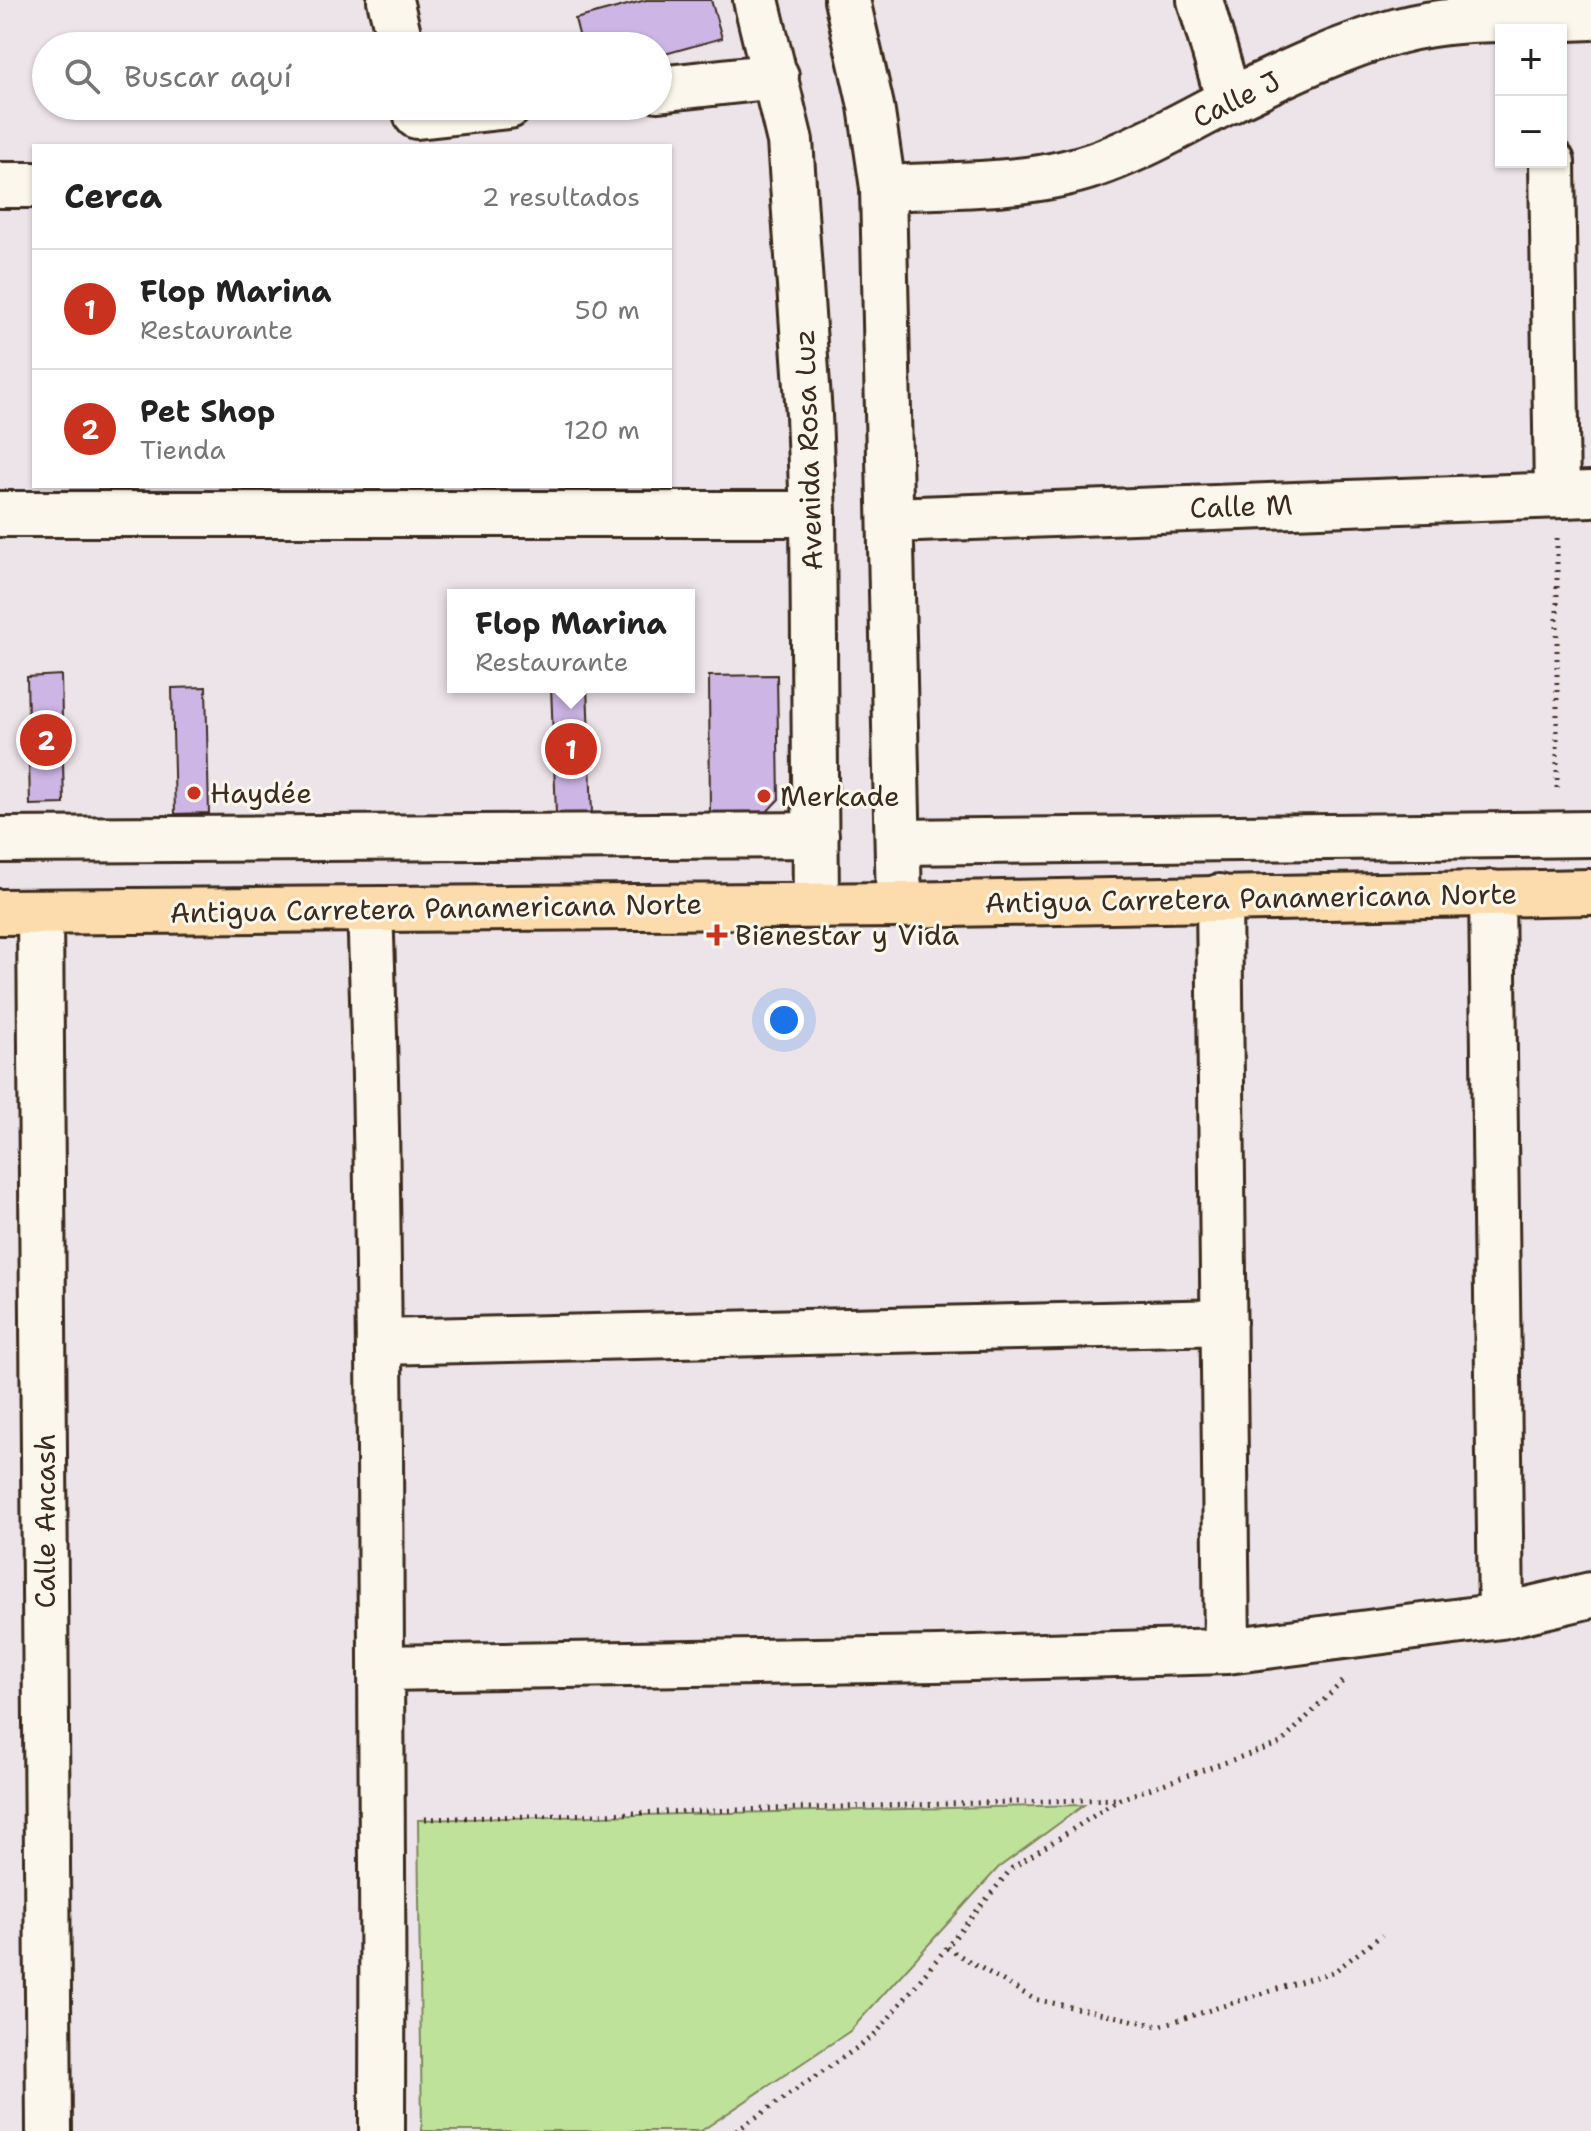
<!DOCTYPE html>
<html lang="es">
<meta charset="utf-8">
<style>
body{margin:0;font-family:"Shantell Sans",sans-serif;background:#f6f6f6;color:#222}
.controls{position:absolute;right:24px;top:24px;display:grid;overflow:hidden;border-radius:0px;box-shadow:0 2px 6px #0004}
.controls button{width:72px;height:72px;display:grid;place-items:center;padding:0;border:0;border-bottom:2px solid #e0e0e0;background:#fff;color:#222;font:40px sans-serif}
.you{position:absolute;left:784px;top:1020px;width:28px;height:28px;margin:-20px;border:6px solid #fff;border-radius:50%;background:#1a73e8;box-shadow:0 0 0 12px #1a73e833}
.badge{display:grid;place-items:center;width:52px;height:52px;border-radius:50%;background:#c8321e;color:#fff;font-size:26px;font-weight:700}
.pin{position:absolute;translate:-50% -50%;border:4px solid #fff;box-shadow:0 2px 8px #0006}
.popup{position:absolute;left:447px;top:589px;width:248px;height:104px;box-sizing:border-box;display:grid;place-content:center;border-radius:0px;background:#fff;filter:drop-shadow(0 2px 6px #0005);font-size:26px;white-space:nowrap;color:#767676}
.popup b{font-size:30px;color:#222}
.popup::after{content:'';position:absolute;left:50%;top:100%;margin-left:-16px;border:16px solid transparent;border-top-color:#fff}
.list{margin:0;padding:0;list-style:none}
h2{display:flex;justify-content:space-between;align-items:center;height:104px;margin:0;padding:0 32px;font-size:34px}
h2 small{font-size:26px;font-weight:400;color:#767676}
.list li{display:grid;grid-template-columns:52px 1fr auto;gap:24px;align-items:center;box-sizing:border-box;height:120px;padding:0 32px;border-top:2px solid #e0e0e0}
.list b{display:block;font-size:30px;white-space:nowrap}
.list p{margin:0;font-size:26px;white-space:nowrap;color:#767676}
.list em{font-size:26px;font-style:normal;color:#767676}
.icon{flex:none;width:44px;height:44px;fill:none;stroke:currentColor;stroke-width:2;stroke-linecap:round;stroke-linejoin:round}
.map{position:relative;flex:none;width:1591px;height:2131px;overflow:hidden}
.search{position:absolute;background:#fff;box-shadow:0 2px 6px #0004;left:32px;top:32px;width:640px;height:88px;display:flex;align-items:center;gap:20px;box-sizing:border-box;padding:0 28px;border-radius:44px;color:#767676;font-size:30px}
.panel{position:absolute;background:#fff;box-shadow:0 2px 6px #0004;left:32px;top:144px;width:640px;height:344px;border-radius:0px}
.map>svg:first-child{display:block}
.green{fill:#bfe29b;stroke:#7d865c;stroke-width:2}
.building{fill:#cdb6e6;stroke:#3b2a1e;stroke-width:2}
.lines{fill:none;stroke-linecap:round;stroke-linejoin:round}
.minor-casing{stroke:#3b2a1e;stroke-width:50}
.major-casing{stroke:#3b2a1e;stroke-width:50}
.path{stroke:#3b2a1e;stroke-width:5;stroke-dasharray:2 6;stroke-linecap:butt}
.minor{stroke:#fbf7ec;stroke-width:44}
.major{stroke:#fcdcac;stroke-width:44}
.poi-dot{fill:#c8321e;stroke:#fbf7ec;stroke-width:3}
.labels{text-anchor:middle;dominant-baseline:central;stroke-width:6;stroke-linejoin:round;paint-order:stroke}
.street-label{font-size:28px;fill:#3b2a1e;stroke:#fbf7ec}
.poi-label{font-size:28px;fill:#3b2a1e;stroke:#fbf7ec;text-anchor:start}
</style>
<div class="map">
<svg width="1591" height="2131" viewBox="0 0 1591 2131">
<rect width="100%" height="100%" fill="#ede4ea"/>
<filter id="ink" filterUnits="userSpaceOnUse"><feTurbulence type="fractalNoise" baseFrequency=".0125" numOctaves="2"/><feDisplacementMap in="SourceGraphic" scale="16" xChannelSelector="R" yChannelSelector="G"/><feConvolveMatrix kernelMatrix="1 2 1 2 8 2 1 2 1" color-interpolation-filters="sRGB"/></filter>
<g filter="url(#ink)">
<path class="green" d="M1084,1805L998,1868L850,2031L701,2131H422L418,1820Z"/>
<path class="building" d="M646,0H711L722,38L658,56V46H582L575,19Z
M61,675L64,804L30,805L27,677Z
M777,675L779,799L762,817L710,818L709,676Z
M206,687L209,813L175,814L172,688Z
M551,687H587L592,813L556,814Z"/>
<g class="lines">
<g class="minor-casing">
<path id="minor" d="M390,0L401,46
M756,0L790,141L809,415L813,514L816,904
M847,0L871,106L883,188L899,905
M1200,0L1229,101
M658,89L776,76
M417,116L509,106
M1552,162L1557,493
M0,185H34
M883,188C956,184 1035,188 1105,161C1148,145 1188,121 1230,100C1284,74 1340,47 1398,31C1460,14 1527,21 1591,17
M0,514H813
M891,520L1591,494
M0,840L816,835
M898,842L1591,834
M1492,893L1501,1616
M1219,897L1227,1651
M370,910C377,1090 378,1270 380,1450C382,1677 383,1904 382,2131
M40,912L49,2131
M379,1342L1224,1322
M382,1668L937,1659L1227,1651L1501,1616L1591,1595"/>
</g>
<g class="major-casing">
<path id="major" d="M0,912L899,905L1591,892"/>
</g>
<path class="path" d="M1557,538V792
M425,1819L1119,1799
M947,1948L1034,1999L1159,2026L1335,1971L1382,1935
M736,2131L874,2036L1012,1868L1120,1799L1281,1743L1343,1681"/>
<use href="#minor" class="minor"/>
<use href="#major" class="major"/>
</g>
</g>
<g class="poi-dot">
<circle cx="194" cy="793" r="8"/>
<circle cx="764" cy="796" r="8"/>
<path d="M713 923h8v8h8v8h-8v8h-8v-8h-8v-8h8z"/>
</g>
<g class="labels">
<g class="street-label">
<text transform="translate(1236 99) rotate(-26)">Calle J</text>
<text transform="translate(808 450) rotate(-92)">Avenida Rosa Luz</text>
<text transform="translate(1241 506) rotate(-2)">Calle M</text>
<text transform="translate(1251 898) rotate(-1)">Antigua Carretera Panamericana Norte</text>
<text transform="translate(436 908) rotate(-1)">Antigua Carretera Panamericana Norte</text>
<text transform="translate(45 1521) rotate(-90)">Calle Ancash</text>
</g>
<g class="poi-label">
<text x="210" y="793">Haydée</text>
<text x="780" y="796">Merkade</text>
<text x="735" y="935">Bienestar y Vida</text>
</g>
</g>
</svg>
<div class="controls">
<button>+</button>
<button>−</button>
</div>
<div class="you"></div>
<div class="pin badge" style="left:571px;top:749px">1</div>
<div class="popup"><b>Flop Marina</b>Restaurante</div>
<div class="pin badge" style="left:46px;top:740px">2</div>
<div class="search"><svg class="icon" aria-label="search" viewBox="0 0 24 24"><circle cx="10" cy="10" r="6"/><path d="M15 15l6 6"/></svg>Buscar aquí</div>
<section class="panel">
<h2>Cerca<small>2 resultados</small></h2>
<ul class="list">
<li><span class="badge">1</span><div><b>Flop Marina</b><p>Restaurante</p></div><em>50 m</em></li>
<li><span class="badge">2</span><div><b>Pet Shop</b><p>Tienda</p></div><em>120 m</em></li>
</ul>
</section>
</div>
